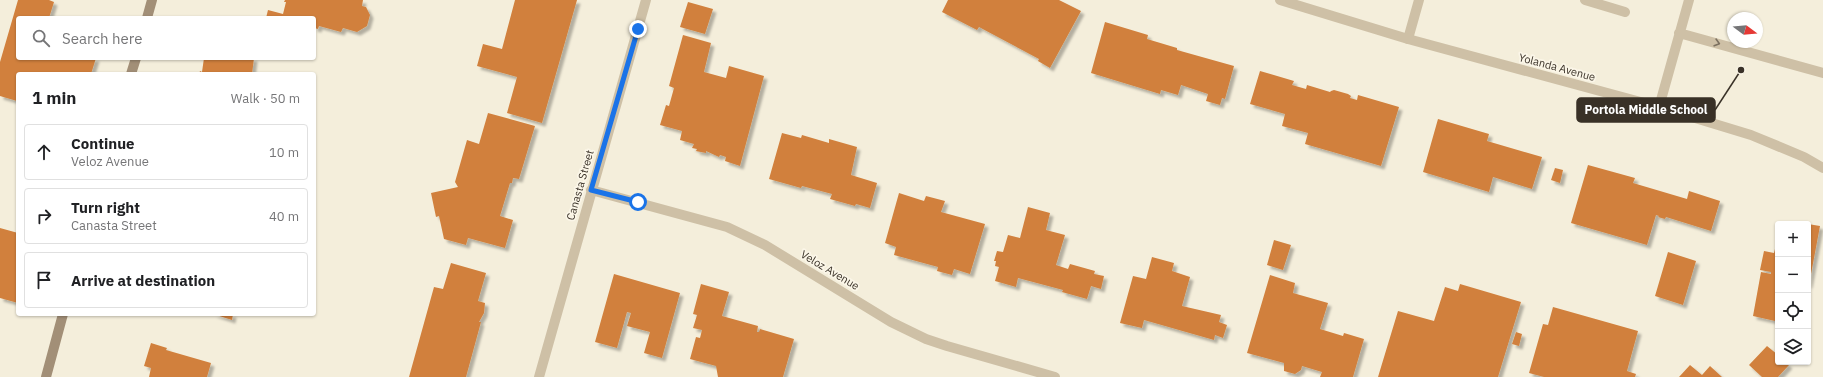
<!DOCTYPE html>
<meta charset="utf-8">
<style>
body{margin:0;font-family:"IBM Plex Sans",sans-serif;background:#f6f6f6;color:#202124}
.controls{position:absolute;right:12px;bottom:12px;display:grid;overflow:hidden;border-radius:4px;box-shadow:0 1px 3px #0004}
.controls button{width:36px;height:36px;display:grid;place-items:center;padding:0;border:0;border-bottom:1px solid #e0e0e0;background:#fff;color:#202124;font:20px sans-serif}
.compass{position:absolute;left:1727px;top:12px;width:36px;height:36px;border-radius:50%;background:#fff;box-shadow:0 1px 3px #0004;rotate:106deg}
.stop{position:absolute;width:12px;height:12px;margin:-9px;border:3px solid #1a73e8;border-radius:50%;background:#fff}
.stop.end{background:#1a73e8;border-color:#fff;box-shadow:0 1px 4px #0008}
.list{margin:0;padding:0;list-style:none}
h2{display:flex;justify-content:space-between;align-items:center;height:52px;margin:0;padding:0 16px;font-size:17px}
h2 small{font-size:13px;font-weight:400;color:#757577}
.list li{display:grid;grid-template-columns:26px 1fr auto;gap:12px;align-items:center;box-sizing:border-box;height:56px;margin:0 8px 8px;padding:0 8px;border:1px solid #e0e0e0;border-radius:4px}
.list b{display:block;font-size:15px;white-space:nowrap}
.list p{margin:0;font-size:13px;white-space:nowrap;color:#757577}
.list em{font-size:13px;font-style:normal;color:#757577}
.icon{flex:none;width:22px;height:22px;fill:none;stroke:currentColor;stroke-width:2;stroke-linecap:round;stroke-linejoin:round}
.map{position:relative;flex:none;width:1823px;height:377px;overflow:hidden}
.search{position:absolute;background:#fff;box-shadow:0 1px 3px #0004;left:16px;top:16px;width:300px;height:44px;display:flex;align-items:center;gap:10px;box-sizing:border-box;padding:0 14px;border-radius:4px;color:#757577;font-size:15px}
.panel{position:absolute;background:#fff;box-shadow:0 1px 3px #0004;left:16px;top:72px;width:300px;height:244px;border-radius:4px}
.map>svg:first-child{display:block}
.building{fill:#d1803c;filter:url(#shadow)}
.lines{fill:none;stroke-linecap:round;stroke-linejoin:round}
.service{stroke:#cec0a6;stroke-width:10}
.minor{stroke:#cec0a6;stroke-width:10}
.secondary{stroke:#a28f77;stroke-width:10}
.oneway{stroke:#7c7160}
.route{stroke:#1a73e8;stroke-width:5}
.labels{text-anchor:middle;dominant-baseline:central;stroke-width:3.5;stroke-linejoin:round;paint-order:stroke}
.street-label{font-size:11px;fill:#393127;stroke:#fbf6e8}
.leader{fill:none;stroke:#393127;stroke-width:1.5}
.callout-dot{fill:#393127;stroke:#fbf6e8;stroke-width:1.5}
.callout{fill:#393127;stroke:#393127;stroke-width:1.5}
.callout-label{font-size:12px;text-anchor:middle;font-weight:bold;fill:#fff}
</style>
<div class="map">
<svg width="1823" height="377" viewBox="0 0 1823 377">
<defs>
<filter id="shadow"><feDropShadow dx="3.5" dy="3.5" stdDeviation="1" flood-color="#0004"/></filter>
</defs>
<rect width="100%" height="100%" fill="#f4eedb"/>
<path class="building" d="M18,0H49L54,2L49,18H18V58H96L91,74H18L17,101L0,96V62Z
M285,0H363L362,6L366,7L370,15L367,26L357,32L343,28L341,32L319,26L318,29L314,28V18H266L268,10L283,14L286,2H284Z
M515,0H577L542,123L507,113L517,77L477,66L483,44L502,49Z
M948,0H1059L1081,11L1050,68L1038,61L1039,59L979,27L977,30L942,12Z
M688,2L713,9L705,34L680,27Z
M1105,22L1148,35L1147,39L1177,48V50L1234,66L1225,99L1222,98L1220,105L1206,101L1208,94L1181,85L1178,95L1161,90L1160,94L1091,73Z
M683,35L711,43L704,72L726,78L729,66L764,76L740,166L725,161L726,157L720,155L719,157L706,151V153L696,151L697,149L692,148L694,144L680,140L682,131L660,125L666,105L669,106L674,88L669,86Z
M204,58H254L252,74H199L200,71L202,72Z
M1260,71L1294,81L1292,85L1306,89L1307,85L1330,92L1331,91L1334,90L1348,94L1351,96L1350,98L1357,100L1358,95L1399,107L1381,166L1305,144L1308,133L1282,126L1285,114L1250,104Z
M488,113L535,126L519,179L513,178L512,183H510L500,216L513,220L505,248L468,238L466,245L444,239L439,216L436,217L431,193L458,187L455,182L467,140L479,144Z
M1438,119L1489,134L1487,141L1542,157L1532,189L1493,177L1489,192L1423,172Z
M782,133L801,138L802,135L829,143V139L857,147L851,175L877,183L870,208L856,204L855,206L830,199L832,194L802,186L801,188L769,179Z
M1588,165L1635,178L1633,183L1687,199L1689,191L1720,201L1711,231L1666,217L1665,219L1658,217L1659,216L1656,215L1647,245L1571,223Z
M1555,168L1563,170L1560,183L1551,180Z
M899,193L924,201L926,196L945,201L941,212L985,224L970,274L954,269L952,275L937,271L938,267L894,255L896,247L885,243Z
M1028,207L1050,213L1046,230L1065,235L1056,265L1068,269L1070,264L1095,271L1094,274L1104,276L1101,289L1091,286L1087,299L1062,292L1063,290L1018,278L1016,287L995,281L999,267L995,266L996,261H994L997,251L1003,252L1008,235L1020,238Z
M1808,224L1820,226L1809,285H1808Z
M0,228L18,233V303L0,298Z
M1274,240L1291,245L1283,270L1267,265Z
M1776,245H1778V311L1775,321L1753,316L1761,272L1771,274V272L1760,270L1764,251L1774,253Z
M1668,252L1696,261L1683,305L1655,296Z
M1152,257L1174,263L1172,271L1190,277L1182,306L1221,315L1219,322L1227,325L1223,338L1215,335L1214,340L1144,320L1142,328L1120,323L1133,276L1146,279Z
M451,263L486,273L478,301L485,303L484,313L479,322H481L466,377H409L434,287L443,289Z
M614,274L680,293L662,358L644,353L650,332L627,326L631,313L627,312L617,348L595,342Z
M1270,275L1295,283L1293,293L1328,303L1320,329L1343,336L1344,333L1364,339L1353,377H1320L1322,372L1302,366L1301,370L1295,374L1284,371V363L1247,353Z
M701,284L729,292L722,316L758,326L757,332H759L760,329L794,339L783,377H718L716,366L690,359L696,337L700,338L702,330L693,328L697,315L693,314Z
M1460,284L1521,302L1498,377H1378L1398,311L1434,321L1445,287L1458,291Z
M1553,307L1638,331L1627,371L1636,374L1635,377H1544L1529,373L1543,324L1548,325Z
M213,314H233L232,320Z
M1516,332L1522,334L1519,346L1512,344Z
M151,343L167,348L166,350L211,363L207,377H149L151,368L144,366Z
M1767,346L1778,355V362H1785L1789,365L1778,377H1762L1749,365Z
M1690,365L1702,375L1710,366L1722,377H1679Z"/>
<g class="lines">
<path class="service" d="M1585,0L1625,12
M1679,33L1823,73
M1408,39L1419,0
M1659,107L1689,0"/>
<path class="minor" d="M1280,0L1408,39L1659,107L1751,135L1804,157L1823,168
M591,190L727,227L765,245L891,322L926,339L947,346L1055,377
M539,377L646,0"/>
<path class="secondary" d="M147,18L152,0
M131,74L136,58
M46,377L63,314"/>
</g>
<defs><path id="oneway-chevron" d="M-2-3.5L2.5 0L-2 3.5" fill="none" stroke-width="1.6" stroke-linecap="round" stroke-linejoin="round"/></defs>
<use class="oneway" href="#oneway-chevron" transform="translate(1717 43) rotate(16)"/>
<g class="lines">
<path class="route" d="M638,202L591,190L638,29"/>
</g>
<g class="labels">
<g class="street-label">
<text transform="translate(1557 67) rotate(15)">Yolanda Avenue</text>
<text transform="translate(580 185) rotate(-74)">Canasta Street</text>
<text transform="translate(830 270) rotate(31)">Veloz Avenue</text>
</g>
</g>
<path class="leader" d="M1741 70L1715 110"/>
<circle class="callout-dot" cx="1741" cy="70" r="4"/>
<rect class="callout" x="1577" y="98" width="138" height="24" rx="4"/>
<g class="callout-label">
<text x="1646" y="114">Portola Middle School</text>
</g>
</svg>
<div class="controls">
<button>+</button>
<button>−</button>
<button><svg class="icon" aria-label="locate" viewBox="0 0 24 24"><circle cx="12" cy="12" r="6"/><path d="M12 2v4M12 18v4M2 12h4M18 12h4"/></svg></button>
<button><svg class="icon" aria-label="layers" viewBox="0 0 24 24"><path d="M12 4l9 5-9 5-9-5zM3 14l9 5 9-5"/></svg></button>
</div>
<svg class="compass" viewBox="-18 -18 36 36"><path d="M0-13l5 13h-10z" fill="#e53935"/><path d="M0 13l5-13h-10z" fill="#757577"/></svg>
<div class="stop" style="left:638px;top:202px"></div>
<div class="stop end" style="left:638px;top:29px"></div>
<div class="search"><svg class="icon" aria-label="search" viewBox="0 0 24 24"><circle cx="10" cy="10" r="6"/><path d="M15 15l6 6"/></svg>Search here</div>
<section class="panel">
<h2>1 min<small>Walk · 50 m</small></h2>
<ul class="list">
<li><svg class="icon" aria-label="ahead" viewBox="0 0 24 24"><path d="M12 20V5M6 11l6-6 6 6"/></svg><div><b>Continue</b><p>Veloz Avenue</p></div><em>10 m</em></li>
<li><svg class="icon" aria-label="right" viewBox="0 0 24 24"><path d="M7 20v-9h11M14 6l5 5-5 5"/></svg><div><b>Turn right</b><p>Canasta Street</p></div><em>40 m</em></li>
<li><svg class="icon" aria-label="arrive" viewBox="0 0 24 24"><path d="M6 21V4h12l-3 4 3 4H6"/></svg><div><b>Arrive at destination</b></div></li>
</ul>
</section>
</div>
